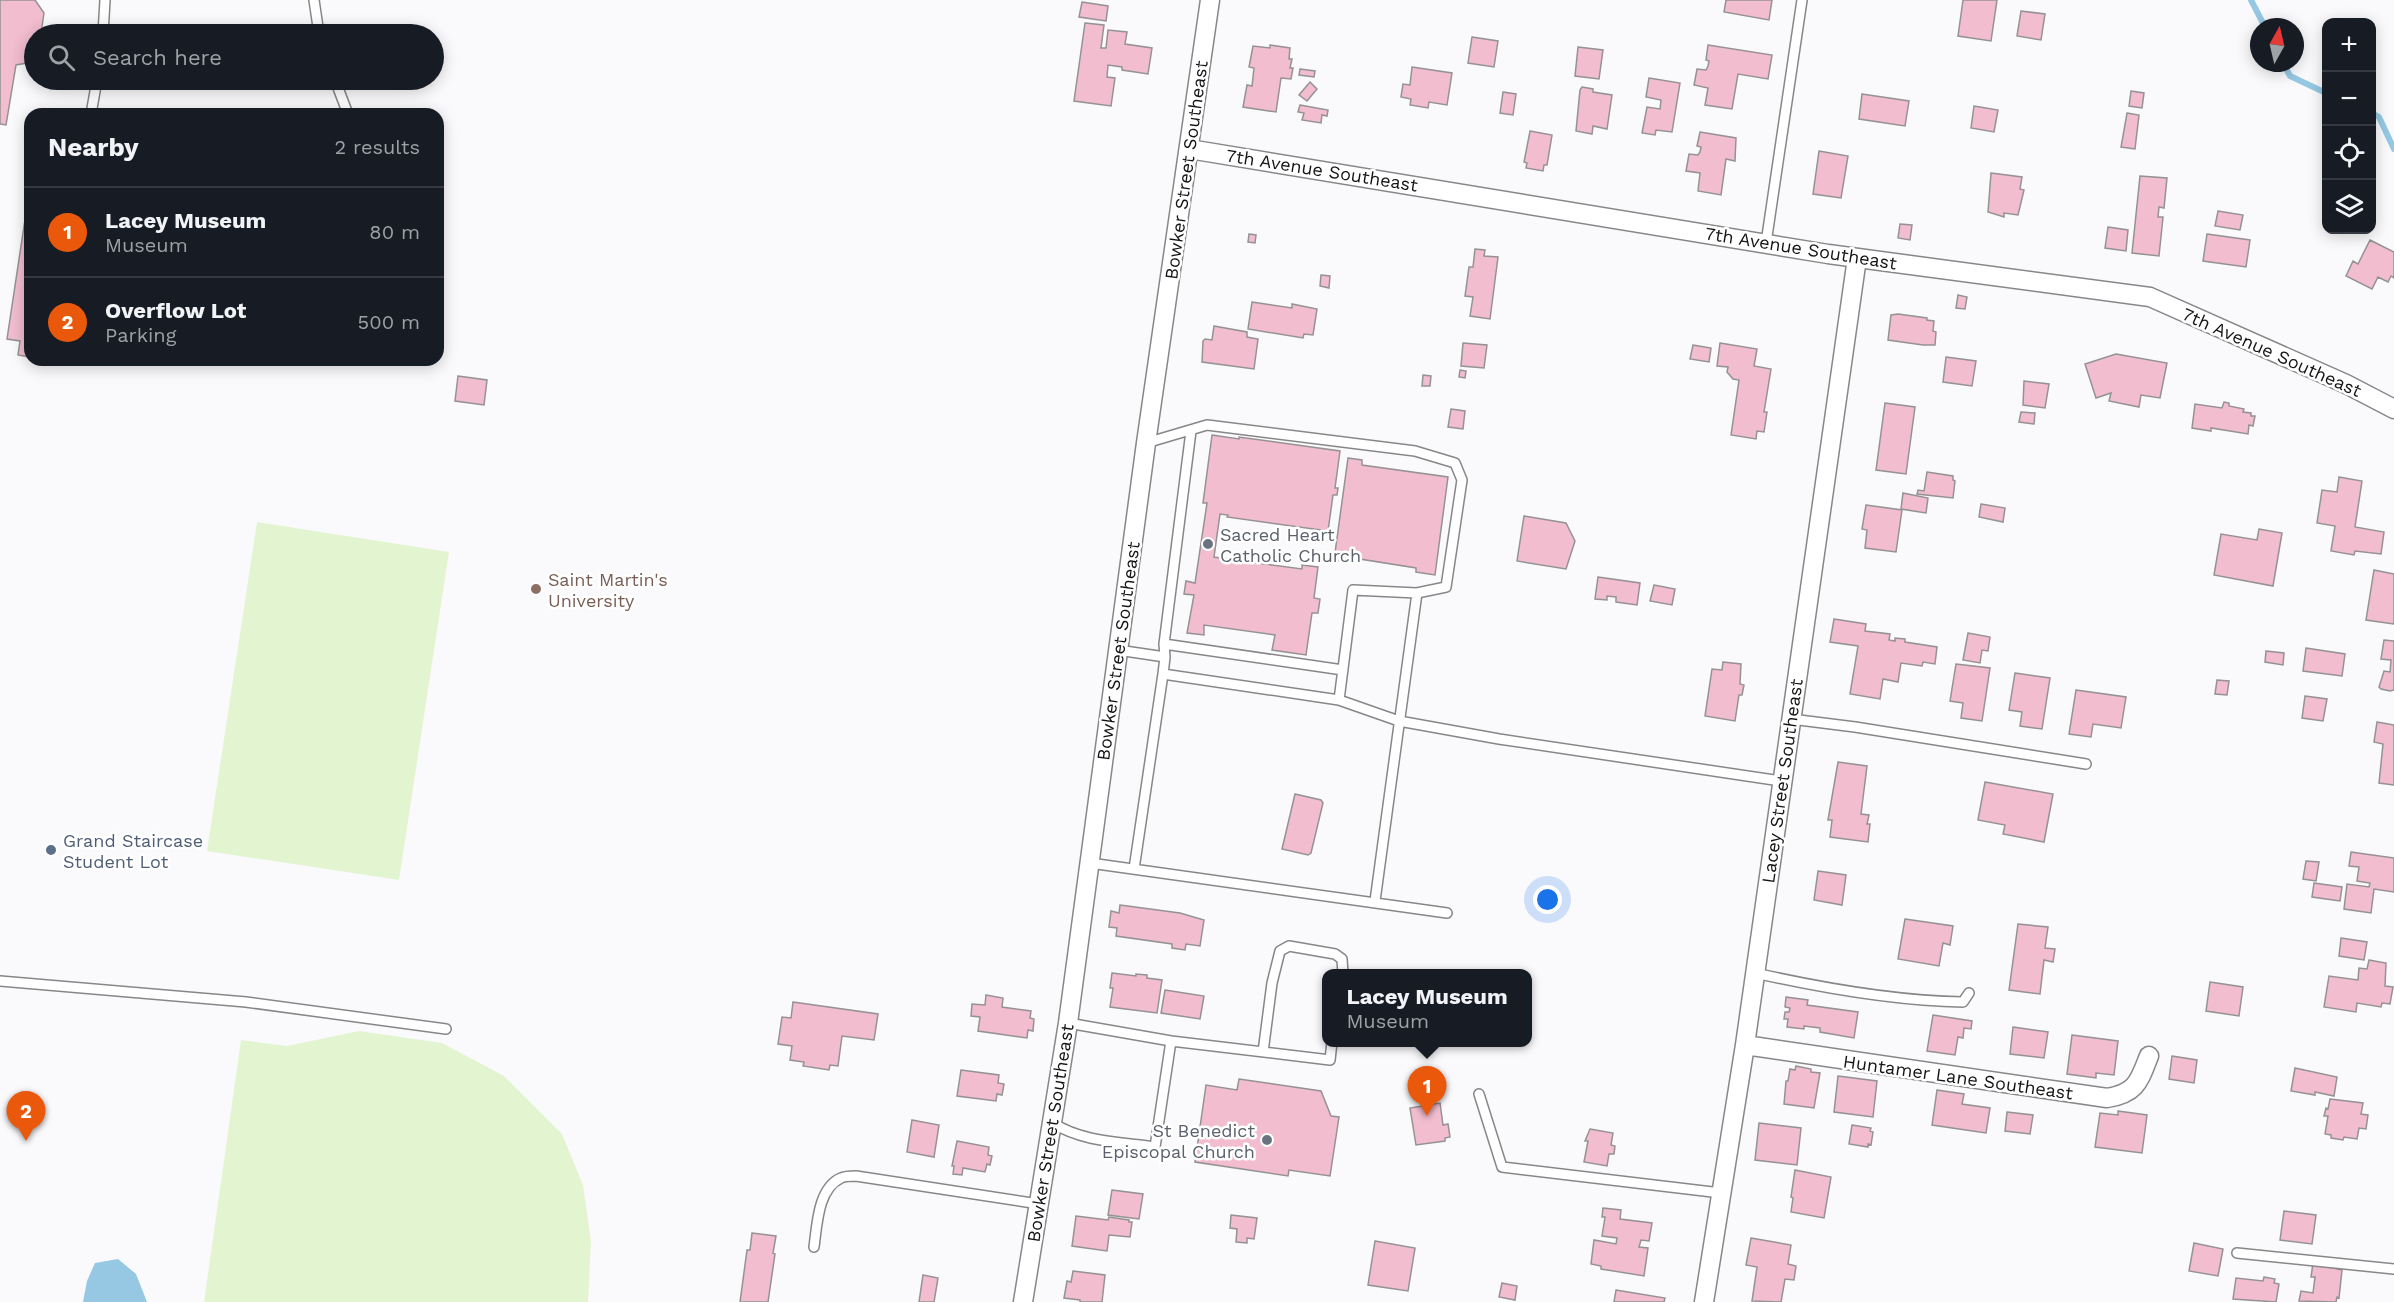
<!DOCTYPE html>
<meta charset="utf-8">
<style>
body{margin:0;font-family:"Work Sans",sans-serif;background:#242831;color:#f1f3f6}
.controls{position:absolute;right:18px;top:18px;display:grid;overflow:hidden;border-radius:12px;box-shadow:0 3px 15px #0003}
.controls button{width:54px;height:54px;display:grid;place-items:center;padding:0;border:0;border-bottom:2px solid #363941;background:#171b24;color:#f1f3f6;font:30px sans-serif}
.compass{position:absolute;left:2250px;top:18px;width:54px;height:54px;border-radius:50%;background:#171b24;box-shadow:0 3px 15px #0003;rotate:8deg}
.you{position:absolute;left:1548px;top:900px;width:21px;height:21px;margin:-15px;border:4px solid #fff;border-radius:50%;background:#1a73e8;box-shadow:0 0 0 9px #1a73e833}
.badge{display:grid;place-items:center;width:39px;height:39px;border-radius:50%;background:#ea580c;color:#fff;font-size:20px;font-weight:700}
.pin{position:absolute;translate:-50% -50px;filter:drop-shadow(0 2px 3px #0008)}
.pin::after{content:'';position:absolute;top:32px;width:21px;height:18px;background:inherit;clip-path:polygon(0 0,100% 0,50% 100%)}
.popup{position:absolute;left:1322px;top:969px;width:210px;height:78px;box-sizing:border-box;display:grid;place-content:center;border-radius:12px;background:#171b24;filter:drop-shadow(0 2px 4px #0005);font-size:20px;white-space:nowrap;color:#9ea1a6}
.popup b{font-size:22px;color:#f1f3f6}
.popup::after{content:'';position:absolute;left:50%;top:100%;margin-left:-12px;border:12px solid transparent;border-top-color:#171b24}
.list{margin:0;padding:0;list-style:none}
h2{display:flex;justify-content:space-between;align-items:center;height:78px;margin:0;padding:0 24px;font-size:26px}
h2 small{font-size:20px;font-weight:400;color:#9ea1a6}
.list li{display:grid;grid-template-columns:39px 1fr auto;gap:18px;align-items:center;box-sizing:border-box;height:90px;padding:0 24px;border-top:2px solid #363941}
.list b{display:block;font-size:22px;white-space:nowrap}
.list p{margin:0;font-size:20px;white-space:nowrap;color:#9ea1a6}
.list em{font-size:20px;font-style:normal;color:#9ea1a6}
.icon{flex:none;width:33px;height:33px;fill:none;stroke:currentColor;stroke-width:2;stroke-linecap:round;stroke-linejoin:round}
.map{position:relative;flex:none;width:2394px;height:1302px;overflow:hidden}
.search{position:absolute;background:#171b24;box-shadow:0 3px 15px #0003;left:24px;top:24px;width:420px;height:66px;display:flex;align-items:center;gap:15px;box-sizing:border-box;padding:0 21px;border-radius:33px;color:#9ea1a6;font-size:22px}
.panel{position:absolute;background:#171b24;box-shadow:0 3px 15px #0003;left:24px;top:108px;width:420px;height:258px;border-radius:18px}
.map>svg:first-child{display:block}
.green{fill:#e3f4d1}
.water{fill:#96c8e3}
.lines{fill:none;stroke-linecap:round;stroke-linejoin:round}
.stream{stroke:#96c8e3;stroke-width:6}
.building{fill:#f1bdcf;stroke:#959293;stroke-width:1.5}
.service-casing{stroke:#878789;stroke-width:12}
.minor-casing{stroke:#878789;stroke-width:21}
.service{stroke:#fff;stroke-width:9}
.minor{stroke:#fff;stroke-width:18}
.worship-dot{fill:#6b7280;stroke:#fff;stroke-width:2}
.education-dot{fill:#8d6e63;stroke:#fff;stroke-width:2}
.service-dot{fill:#5c6f8a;stroke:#fff;stroke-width:2}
.labels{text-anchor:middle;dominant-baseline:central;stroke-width:5;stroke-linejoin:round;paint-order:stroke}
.street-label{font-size:18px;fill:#141415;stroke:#fff}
.worship-label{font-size:18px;fill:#5b616d;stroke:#fff;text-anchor:start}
.education-label{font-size:18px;fill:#785e54;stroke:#fff;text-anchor:start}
.service-label{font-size:18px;fill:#4e5e75;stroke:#fff;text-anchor:start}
</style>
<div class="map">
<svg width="2394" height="1302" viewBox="0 0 2394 1302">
<rect width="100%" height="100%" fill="#fafafd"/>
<path class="green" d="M257,522L449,552L399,880L207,851Z
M359,1031L442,1043L504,1076L562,1134L583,1185L591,1241L588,1302H204L241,1040L287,1046Z"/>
<path class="water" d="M118,1259L136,1274L147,1302H83L87,1281L95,1263Z"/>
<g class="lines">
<path class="stream" d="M2251,0L2265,27
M2283,63L2290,76L2326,93
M2372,113L2379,117L2394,149"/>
</g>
<path class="building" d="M0,0H35L44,13L41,34H34V55L27,63L16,65L6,125L0,124Z
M1726,0H1772L1769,20L1724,12Z
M1963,0H1997L1991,41L1958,36Z
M1082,2L1108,6L1106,21L1079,17Z
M2021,11L2045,14L2041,40L2017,36Z
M1085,23L1104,25L1101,48H1106L1108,30L1127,32L1125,44L1152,48L1148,74L1122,70V67L1108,65L1107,77L1115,78L1111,106L1074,101Z
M1472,37L1498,41L1494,67L1468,63Z
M1270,45L1290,48L1289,59H1292L1290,68H1293L1291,79L1281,78L1276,112L1243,107L1247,85L1252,86L1254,68L1249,67L1253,46L1270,48Z
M1708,45L1772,55L1768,79L1738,74L1732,109L1705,105L1708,88L1694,85L1697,69L1706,70L1708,66L1709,61L1706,60Z
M1578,47L1603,50L1599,79L1575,76Z
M1412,67L1452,73L1447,105L1429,102L1428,108L1410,105L1411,99L1401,97L1403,84L1410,85Z
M1300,69L1315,71L1314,77L1299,75Z
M1649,78L1680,83L1672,132L1656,130L1655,135L1642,133L1647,107L1660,109L1661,100L1646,97Z
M1310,82L1317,89L1307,101L1299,95Z
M1582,87L1593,89V92L1612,95L1607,129L1593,126L1592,134L1576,131L1580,90Z
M2131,91L2144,93L2142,108L2129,106Z
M1503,92L1516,94L1513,115L1500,113Z
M1862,94L1909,101L1905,126L1859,119Z
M1300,105L1328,110L1327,116L1322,115L1321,123L1302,120L1304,113L1298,112Z
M1974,106L1998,110L1994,132L1971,128Z
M2127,113L2139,115L2135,149L2121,147Z
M1530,131L1552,135L1547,165H1544L1543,171L1526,168L1527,163L1524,162Z
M1700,132L1736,138L1735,161L1726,159L1721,195L1698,191L1700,173L1686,171L1689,154L1698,155L1700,152L1701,147L1697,146Z
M1819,151L1848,156L1841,198L1813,194Z
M1991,173L2022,177L2020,189L2024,190L2018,215L2004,213V217L1988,212Z
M2140,176L2167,178L2164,208L2159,207L2158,217H2163L2159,256L2132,253Z
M29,193H30V357L18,355L20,341L7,339Z
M2218,211L2243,215L2240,230L2215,226Z
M1900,224L1912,225L1910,240L1898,238Z
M2108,227L2128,230L2126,251L2105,248Z
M1249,234L1256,235L1255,243L1248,242Z
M2207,234L2250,240L2246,267L2203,261Z
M2370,240L2394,252V278L2391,276L2388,282L2378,277L2372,289L2346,276L2353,261L2358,264Z
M1475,249L1485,250L1484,256L1498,257L1490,319L1470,316L1473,297L1465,296L1469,267H1473Z
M1321,275L1330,276L1329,288L1320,286Z
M1958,295L1967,297L1965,309L1956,308Z
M1252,302L1292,308V304L1317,309L1313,335L1304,334L1303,338L1248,329Z
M1898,314L1927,318V320L1934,321L1933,331L1936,332L1935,345H1923L1888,340L1891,315Z
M1214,326L1247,332V337L1258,339L1254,369L1202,362L1203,341L1205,339L1212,340Z
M1463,343L1487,345L1484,368L1461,366Z
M1720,343L1757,349L1754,366L1771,369L1764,412H1767L1764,432L1757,431L1756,439L1731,435L1739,380L1733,379L1727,372L1728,367L1717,366Z
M1693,345L1711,348L1709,362L1690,359Z
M2116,354L2167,363L2160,398L2141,395L2139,407L2109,401L2111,393L2096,398L2085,364Z
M1946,357L1976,361L1972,386L1943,382Z
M1460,370L1466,371L1465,378L1459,377Z
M1423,375L1431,376L1430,386H1422Z
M458,376L487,380L484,405L455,401Z
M2024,381L2049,384L2045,408L2023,405Z
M2224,402L2229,403V406L2244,409L2243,412L2251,413V416H2255L2253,426L2249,425L2248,434L2211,428V431L2192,428L2195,404L2222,408Z
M1885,403L1915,407L1906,474L1876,470Z
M1451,409L1465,411L1463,429L1448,427Z
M2021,412L2035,413L2034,424L2019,422Z
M1212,435L1239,439V437L1340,451L1335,488H1338L1337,495H1333L1328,531L1227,517L1228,515L1220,514L1214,557L1302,569V565L1318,567L1314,598L1320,599L1318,613H1312L1306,655L1272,650L1275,635L1204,625V635L1187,633L1194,595L1184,594L1186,581L1195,583L1207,503H1203Z
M1348,458L1362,460V465L1448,477L1435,575L1416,572V568L1353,558V562L1334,560Z
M1927,472L1953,476V480L1955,481L1953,498L1917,494L1918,490L1924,491Z
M2339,477L2362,481L2355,527L2384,532L2381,554L2355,551L2354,555L2331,551L2335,526L2317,523L2322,490L2337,492Z
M1903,493L1928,498L1926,513L1901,509Z
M1981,504L2005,508L2003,522L1979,517Z
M1866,505L1902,510L1896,552L1865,548L1867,530L1862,529Z
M1524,516L1566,523L1575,541L1566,569L1517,561Z
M2259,529L2282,533L2273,586L2214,575L2221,534L2257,540Z
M2374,570L2394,574V624L2366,620Z
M1598,577L1640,583L1637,605L1616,602V597L1607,596V600L1595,599Z
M1654,585L1675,589L1672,605L1650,601Z
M1834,619L1866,624L1865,631L1890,634L1889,640L1895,641V638L1905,639V642L1937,647L1935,664L1923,662L1922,666L1901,663L1898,682L1883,679L1880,699L1850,694L1858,646L1830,642Z
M1968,633L1990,637L1988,651L1982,650L1980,663L1963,660Z
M2384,640L2394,641V690L2390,691L2381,689L2379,687L2384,671L2390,672L2391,660L2381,659Z
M2306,648L2345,654L2342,676L2303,671Z
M2266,651L2284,653L2283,665L2265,662Z
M1723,662L1741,664L1740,684L1744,685L1742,695H1739L1735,721L1705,716L1712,669L1722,670Z
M1956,664L1990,668L1982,721L1961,718L1963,703L1950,701Z
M2015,673L2050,678L2042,729L2020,726L2022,712L2009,710Z
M2217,680L2229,681L2227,695L2215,694Z
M2076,690L2126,697L2121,728L2093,724L2091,737L2069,734Z
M2305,696L2327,699L2323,721L2302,718Z
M2377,722L2394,725V785L2379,783L2383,744L2374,742Z
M1838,762L1867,766L1861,814L1869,815L1867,824H1870L1868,842L1830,837L1832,820H1828Z
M1985,782L2053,794L2044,842L2003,834L2005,825L1978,820Z
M1295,794L1321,800L1323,803L1311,853L1308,855L1282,849Z
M2351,852L2394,858V892L2374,889L2371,913L2344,909L2347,884L2369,887L2370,883L2357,881L2359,867L2349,866Z
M2306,861L2319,862L2316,881L2303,879Z
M1818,871L1846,875L1842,905L1814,900Z
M2314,883L2342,887L2340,901L2312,897Z
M1120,905L1180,913L1204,920L1200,946L1186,944L1185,950L1172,948V944L1116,936L1117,928L1109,927L1111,911L1119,913Z
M1905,919L1953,926L1950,945L1943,943L1939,966L1898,959Z
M2018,924L2048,927L2045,948L2055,949L2053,962L2044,960L2040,994L2009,990Z
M2341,938L2367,942L2364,960L2339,956Z
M2369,960L2386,963L2385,986L2393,987L2390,1004L2382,1003L2381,1007L2357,1003L2356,1012L2324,1007L2329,976L2358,980L2359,968L2367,969Z
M1112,973L1136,976V974L1147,975V978L1162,980L1157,1013L1110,1007L1113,988H1110Z
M2210,982L2243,987L2239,1016L2206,1011Z
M1165,990L1204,996L1200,1019L1161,1013Z
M986,995L1003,998L1002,1007L1031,1011L1030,1018L1034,1019L1033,1031L1028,1030L1027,1038L978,1031L980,1017L971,1016L972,1004L985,1005Z
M1786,997L1808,1000L1807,1005L1858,1012L1854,1038L1820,1032V1028L1804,1026V1029L1787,1027L1788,1019H1784L1785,1012H1789L1790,1008L1785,1007Z
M793,1002L878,1014L874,1040L842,1036L838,1066L830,1065L829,1070L803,1066L804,1062L790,1060L792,1046L778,1044L782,1017L791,1018Z
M1933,1015L1972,1021L1971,1029L1964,1028L1963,1038L1958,1037L1955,1055L1927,1051Z
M2013,1027L2048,1032L2044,1058L2010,1054Z
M2072,1035L2118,1041L2114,1075L2096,1073V1078L2067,1074Z
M2172,1056L2197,1060L2194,1083L2169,1079Z
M1796,1066L1811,1069V1072L1820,1073L1814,1108L1784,1104L1786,1081H1788L1790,1069L1795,1070Z
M2295,1068L2337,1077L2334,1096L2315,1092V1095L2291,1091Z
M961,1070L999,1075L998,1083L1004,1084L1002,1095L997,1094L996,1101L957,1096Z
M1838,1076L1877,1081L1873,1117L1834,1112Z
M1239,1079L1321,1091L1331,1116L1339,1117L1330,1176L1289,1170L1288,1176L1195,1162L1206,1085L1237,1090Z
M1937,1090L1964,1094L1962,1104L1990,1108L1986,1133L1932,1125Z
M2330,1099L2363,1103L2361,1114L2368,1115L2366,1129L2359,1128L2357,1139L2344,1137L2343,1140L2331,1138V1135L2325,1134L2328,1116H2324L2326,1108L2328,1109Z
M1440,1103L1443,1125L1448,1124L1450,1137L1445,1138V1141L1416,1145L1410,1108Z
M2118,1111L2147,1115L2142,1153L2095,1147L2100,1113L2118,1115Z
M2007,1112L2033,1115L2030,1134L2005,1131Z
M912,1120L939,1125L934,1157L907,1152Z
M1759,1123L1801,1128L1797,1165L1755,1160Z
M1852,1125L1871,1128L1870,1131L1873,1132L1871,1145L1868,1144V1147L1849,1144Z
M1590,1129L1613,1133L1611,1145L1615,1146L1614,1154H1609L1607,1166L1584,1162L1588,1141H1585Z
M957,1141L989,1147L988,1155L992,1156L990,1165L987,1164L985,1172L963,1168L962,1175L953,1174L954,1166H952Z
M1795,1170L1831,1177L1824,1218L1791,1212L1793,1198L1791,1197Z
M1112,1190L1143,1194L1139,1219L1108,1215Z
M1603,1208L1621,1210L1620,1219L1652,1223L1649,1241L1641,1240L1639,1247L1648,1248L1644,1276L1601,1269V1266L1591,1264L1594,1240L1616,1244L1617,1238L1602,1236L1605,1217H1602Z
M2284,1211L2316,1215L2312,1244L2280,1240Z
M1231,1215L1257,1218L1254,1239L1247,1238V1243L1236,1242L1237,1229L1230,1228Z
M1076,1216L1108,1220L1109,1217L1129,1220V1222H1132L1130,1237L1109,1235L1107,1251L1072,1246Z
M752,1233L776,1236L773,1253L775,1254L768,1302H740L747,1250H750Z
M1751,1238L1791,1245L1788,1264L1796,1266L1794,1280L1785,1279L1781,1302L1752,1301L1757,1267L1746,1265Z
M1375,1241L1415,1248L1408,1291L1368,1285Z
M2194,1243L2223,1249L2218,1276L2189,1271Z
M2313,1263L2342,1270L2339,1298L2337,1297L2336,1302L2299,1301L2301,1291L2313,1293L2315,1277H2311Z
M1073,1271L1105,1275L1102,1302H1080V1300L1064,1298L1067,1281L1071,1282Z
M923,1275L938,1278L934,1302H919Z
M2264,1277L2275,1279L2274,1283L2279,1284L2276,1302L2233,1299L2236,1278L2263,1281Z
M1502,1283L1517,1286L1515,1300L1499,1297Z
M1616,1290L1665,1298L1664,1302H1614Z"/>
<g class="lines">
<g class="service-casing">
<path id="service" d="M314,0L319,34
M103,34L105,0
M335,80L348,114
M91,114L97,80
M1766,243L1802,0
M1191,431L1164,644L1165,657L1163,674L1339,700L1399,721L1499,739L1781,781
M1146,443L1207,425L1415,451L1455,463L1462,480L1446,587L1417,593
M1164,644L1343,670
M1118,650L1165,657
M1339,700L1353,590L1417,593L1375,901
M1791,719L1855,727L2086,764
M1090,863L1447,913
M1134,869L1163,674
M1755,973C1822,988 1894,1001 1963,1002L1969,993
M0,981L246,1002L446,1029
M1068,1023L1171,1041L1330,1060L1332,1042
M1263,1052L1272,983L1280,951L1289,946L1335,954L1342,959L1343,974
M1479,1094L1502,1167L1721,1193
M1053,1123C1082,1142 1121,1142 1155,1147L1171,1041
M814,1247C817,1225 818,1188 841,1178C845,1176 851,1176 856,1176L1039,1204
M2237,1253L2394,1269"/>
</g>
<g class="minor-casing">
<path id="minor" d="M1189,149L1828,254L2150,297L2346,384L2394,409
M1745,1045L2107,1098C2137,1093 2139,1081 2149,1056
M1023,1302L1068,1023L1146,443L1210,0
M1704,1302L1745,1045L1857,258"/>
</g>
<use href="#service" class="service"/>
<use href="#minor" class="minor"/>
</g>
<g class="worship-dot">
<circle cx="1208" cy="544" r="6"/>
<circle cx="1267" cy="1140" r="6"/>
</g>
<circle class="education-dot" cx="536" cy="589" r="6"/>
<circle class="service-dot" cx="51" cy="850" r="6"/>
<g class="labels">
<g class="street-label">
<text transform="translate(1186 170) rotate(-82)">Bowker Street Southeast</text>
<text transform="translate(1322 170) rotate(9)">7th Avenue Southeast</text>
<text transform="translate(1801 248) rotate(9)">7th Avenue Southeast</text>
<text transform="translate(2272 352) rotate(24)">7th Avenue Southeast</text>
<text transform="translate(1118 651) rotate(-82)">Bowker Street Southeast</text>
<text transform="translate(1782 781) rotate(-82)">Lacey Street Southeast</text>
<text transform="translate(1958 1077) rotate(8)">Huntamer Lane Southeast</text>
<text transform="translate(1050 1133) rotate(-81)">Bowker Street Southeast</text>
</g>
<g class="worship-label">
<text x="1220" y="534">Sacred Heart<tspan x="1220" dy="21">Catholic Church</tspan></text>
<text x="1255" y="1130" text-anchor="end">St Benedict<tspan x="1255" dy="21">Episcopal Church</tspan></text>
</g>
<g class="education-label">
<text x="548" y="579">Saint Martin's<tspan x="548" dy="21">University</tspan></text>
</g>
<g class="service-label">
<text x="63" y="840">Grand Staircase<tspan x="63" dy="21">Student Lot</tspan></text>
</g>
</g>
</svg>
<div class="controls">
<button>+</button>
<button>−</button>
<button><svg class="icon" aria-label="locate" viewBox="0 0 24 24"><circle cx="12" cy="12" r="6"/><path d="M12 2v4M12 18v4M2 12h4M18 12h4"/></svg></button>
<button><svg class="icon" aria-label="layers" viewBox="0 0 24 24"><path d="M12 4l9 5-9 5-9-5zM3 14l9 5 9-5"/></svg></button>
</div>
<svg class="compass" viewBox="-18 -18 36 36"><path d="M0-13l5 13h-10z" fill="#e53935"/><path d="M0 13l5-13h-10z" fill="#9ea1a6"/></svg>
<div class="you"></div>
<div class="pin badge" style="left:1427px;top:1116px">1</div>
<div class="popup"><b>Lacey Museum</b>Museum</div>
<div class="pin badge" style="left:26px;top:1141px">2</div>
<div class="search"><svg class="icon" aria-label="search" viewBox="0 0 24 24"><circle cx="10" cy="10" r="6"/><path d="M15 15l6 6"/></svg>Search here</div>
<section class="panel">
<h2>Nearby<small>2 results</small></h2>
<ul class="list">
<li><span class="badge">1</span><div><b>Lacey Museum</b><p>Museum</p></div><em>80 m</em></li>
<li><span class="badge">2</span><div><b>Overflow Lot</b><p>Parking</p></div><em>500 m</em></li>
</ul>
</section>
</div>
